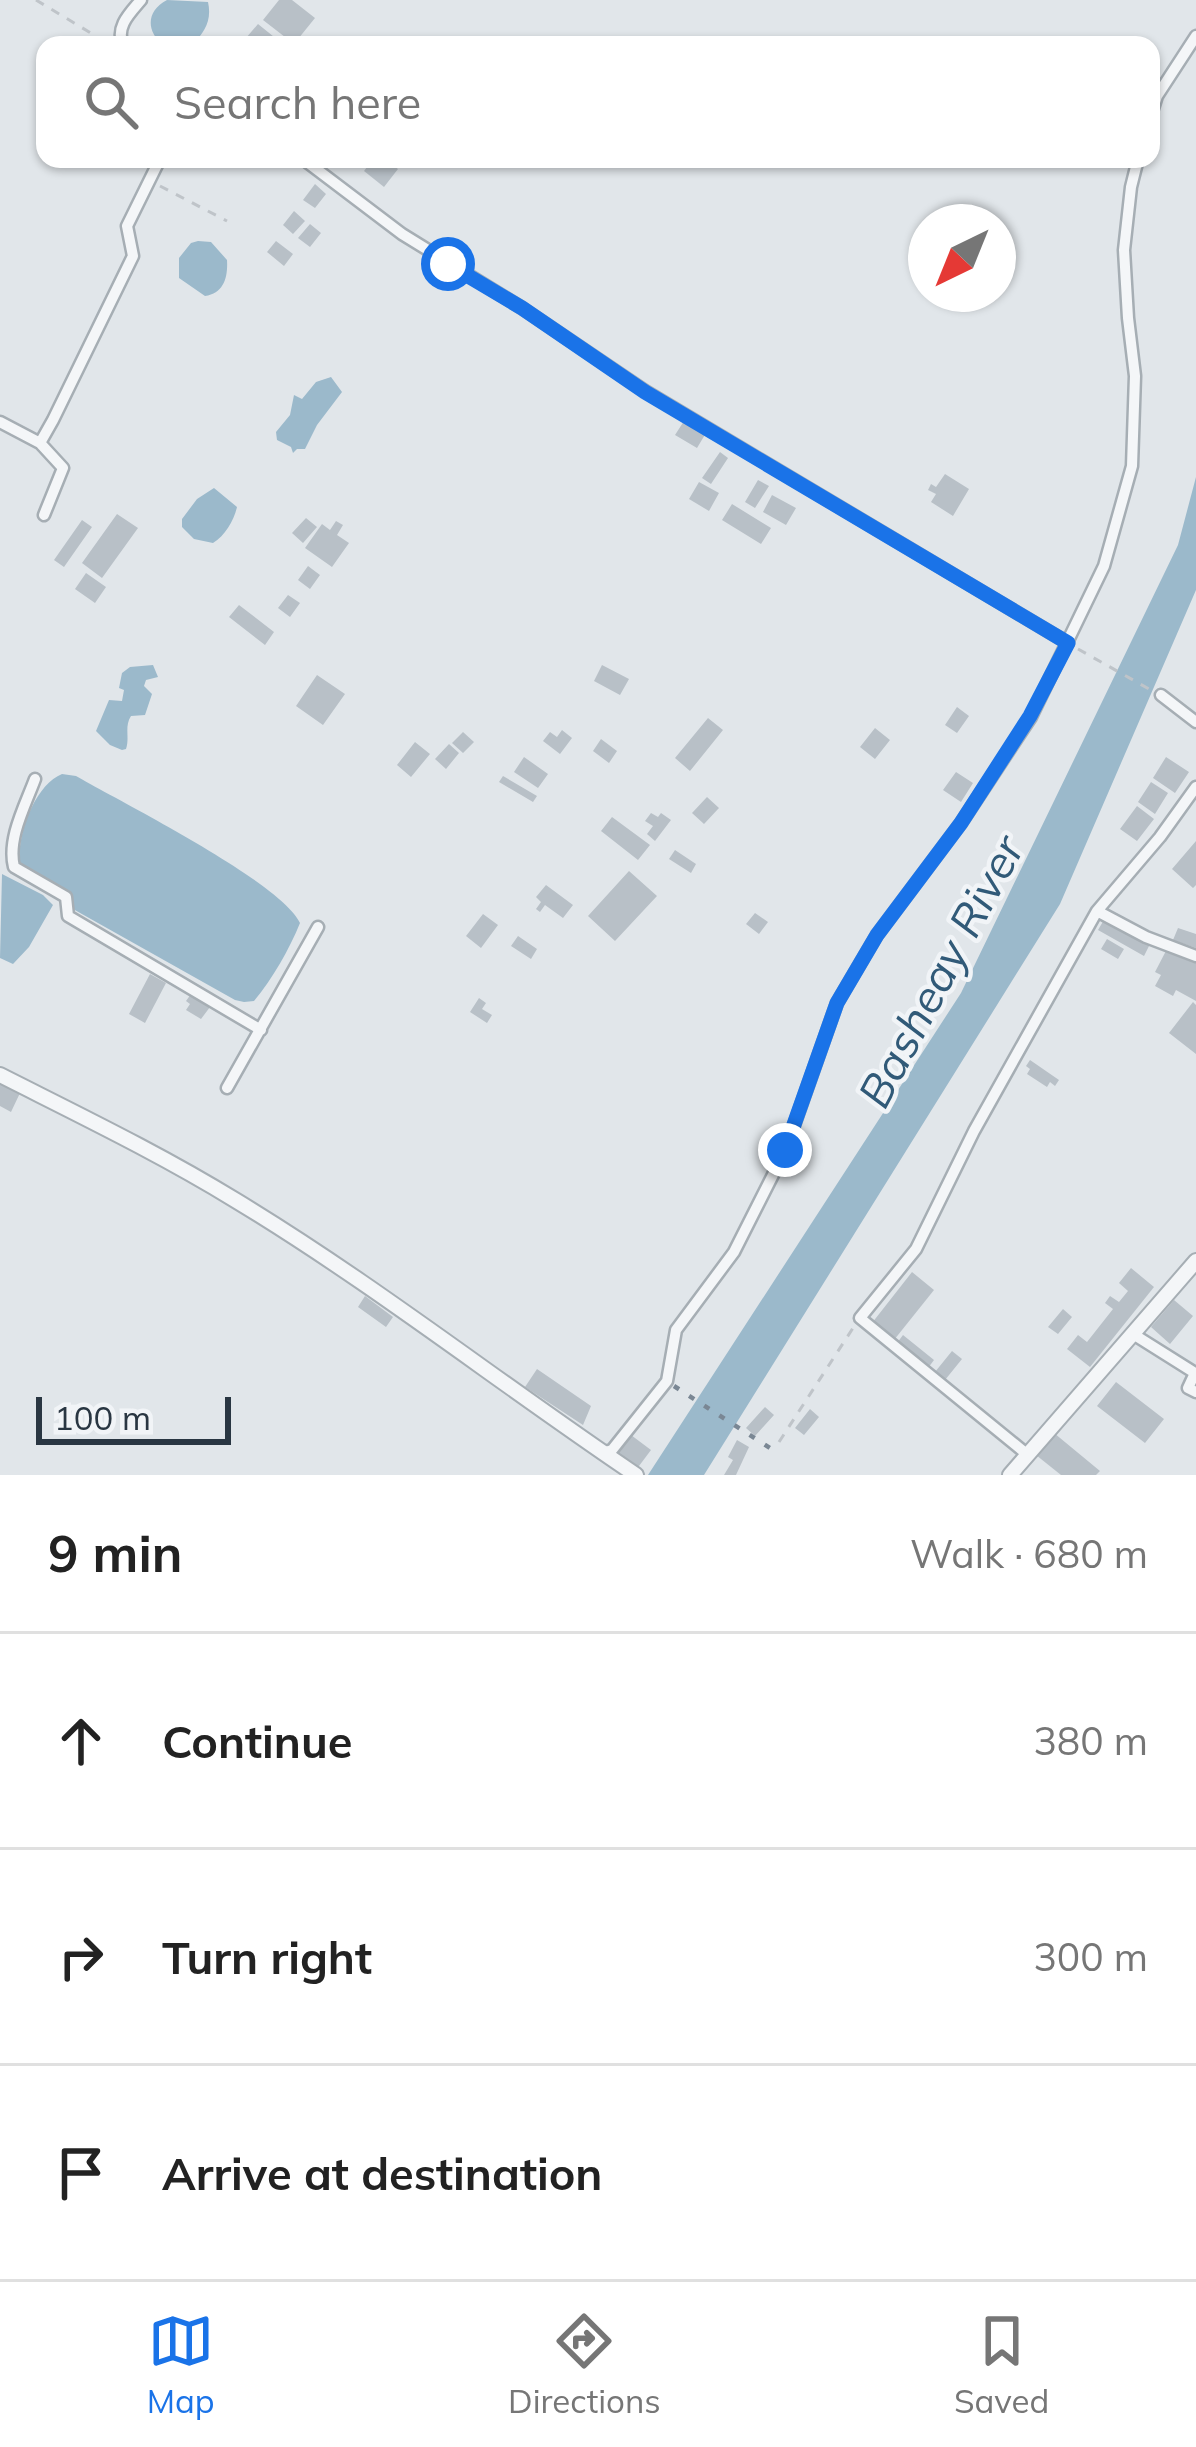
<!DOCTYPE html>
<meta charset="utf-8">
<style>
body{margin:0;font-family:Mulish,sans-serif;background:#f6f6f6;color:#222}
.compass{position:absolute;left:908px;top:204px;width:108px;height:108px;border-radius:50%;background:#fff;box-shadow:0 3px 9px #0004;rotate:223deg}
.scale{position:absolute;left:36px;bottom:30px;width:195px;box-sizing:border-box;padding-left:12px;border:6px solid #293642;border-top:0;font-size:33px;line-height:42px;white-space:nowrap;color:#293642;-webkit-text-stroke:9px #f1f4f7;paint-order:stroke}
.stop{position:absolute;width:36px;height:36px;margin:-27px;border:9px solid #1a73e8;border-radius:50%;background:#fff}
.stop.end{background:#1a73e8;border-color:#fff;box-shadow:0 3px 12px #0008}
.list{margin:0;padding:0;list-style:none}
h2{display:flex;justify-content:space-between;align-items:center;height:156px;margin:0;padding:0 48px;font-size:51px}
h2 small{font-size:39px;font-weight:400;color:#767676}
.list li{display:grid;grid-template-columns:78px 1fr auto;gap:36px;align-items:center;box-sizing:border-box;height:216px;padding:0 48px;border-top:3px solid #e0e0e0}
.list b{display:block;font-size:45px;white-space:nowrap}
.list em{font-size:39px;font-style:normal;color:#767676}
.icon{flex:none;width:66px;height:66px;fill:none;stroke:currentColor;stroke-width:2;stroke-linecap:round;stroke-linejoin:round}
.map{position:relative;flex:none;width:1196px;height:1475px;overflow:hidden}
.search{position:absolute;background:#fff;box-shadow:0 3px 9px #0004;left:36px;right:36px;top:36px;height:132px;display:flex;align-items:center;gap:30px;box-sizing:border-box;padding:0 42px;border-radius:24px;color:#767676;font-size:45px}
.sheet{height:804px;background:#fff}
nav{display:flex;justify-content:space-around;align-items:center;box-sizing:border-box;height:168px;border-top:3px solid #e0e0e0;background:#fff;font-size:33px;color:#767676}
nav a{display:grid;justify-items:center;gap:6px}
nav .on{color:#1a73e8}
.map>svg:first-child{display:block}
.water{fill:#9bb9cb}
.building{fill:#b8c0c7}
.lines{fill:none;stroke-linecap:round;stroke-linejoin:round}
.minor-casing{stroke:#a6aeb4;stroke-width:15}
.tertiary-casing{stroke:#a6aeb4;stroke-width:18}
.path{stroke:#bfc4c9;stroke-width:3;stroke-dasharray:9 9;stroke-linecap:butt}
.minor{stroke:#f4f6f8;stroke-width:10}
.tertiary{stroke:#f4f6f8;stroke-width:14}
.rail{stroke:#7a8794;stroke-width:4.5;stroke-dasharray:6 12;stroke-linecap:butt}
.route{stroke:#1a73e8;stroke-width:15}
.labels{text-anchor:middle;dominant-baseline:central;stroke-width:9;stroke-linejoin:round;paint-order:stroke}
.water-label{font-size:45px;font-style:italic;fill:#315a78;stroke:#f1f4f7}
</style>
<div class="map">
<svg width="1196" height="1475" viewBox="0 0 1196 1475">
<rect width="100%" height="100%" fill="#e1e6ea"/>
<path class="water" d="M167,0L208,2C212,20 205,32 192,45H163C146,31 146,11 167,0Z
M198,241L211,242L227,260C228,277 224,293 205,296L179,278V258L191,243Z
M331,377L342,392L317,425L305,449H297L293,453L291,447L277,440L276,432L290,415L294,395L302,399L316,382Z
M1196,477V590L1060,904L704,1475H648L961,993L1178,545Z
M214,488L237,507C234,520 225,536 213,543L194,539L182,527V519L197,499Z
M153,665L158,677L146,680L144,686L152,694L145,715L131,716C124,727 130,737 126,749L122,750L110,745L96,731L109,700L122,701L124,690L119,688L122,673L130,667Z
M62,774L76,776C121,802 281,882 300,923C289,950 273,978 254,1001L244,1002L235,1000L73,909L21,868C14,840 34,785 62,774Z
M2,874L43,895L53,905L29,947L13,964L0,958Z"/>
<path class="building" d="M279,0H292L315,18L294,44L263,20Z
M258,24L284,45H240Z
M373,159H385L398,169L384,187L364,171Z
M315,184L326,194L315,208L303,200Z
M294,211L305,221L293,234L283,225Z
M310,224L321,233L310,247L298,238Z
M276,241L293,254L284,266L267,252Z
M684,421L706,433L697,448L675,435Z
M720,452L728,458L711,484L702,478Z
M945,474L969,489L953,516L931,502L936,494L928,490L931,484L936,487Z
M758,480L769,486L755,508L745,502Z
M699,482L719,493L709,511L689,499Z
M772,495L796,508L786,525L763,512Z
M732,504L771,528L761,544L722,520Z
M117,514L138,528L102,578L82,563Z
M306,518L317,527L303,543L292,533Z
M82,520L92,527L64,567L54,560Z
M336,521L343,525L337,535L349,543L332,567L305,548L322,524L330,530Z
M308,566L320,575L310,589L298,580Z
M86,573L106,587L95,603L75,589Z
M288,595L300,603L290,617L278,608Z
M239,605L274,632L265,645L229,617Z
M602,665L629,679L620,695L594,681Z
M317,675L345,694L323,725L296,706Z
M957,707L969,716L957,733L945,725Z
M708,718L723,730L690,771L675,758Z
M875,728L890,740L875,759L860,747Z
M562,730L572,738L560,754L543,741L550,732L557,737Z
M463,732L474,742L463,753L452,743Z
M601,739L617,751L609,763L593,751Z
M415,742L430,754L411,777L397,765Z
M449,744L459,753L446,769L435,759Z
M524,757L548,774L538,788L514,772Z
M1166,757L1189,772L1175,793L1153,778Z
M956,772L973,783L961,802L943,790Z
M503,776L537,796L533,802L499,782Z
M1151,782L1168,793L1155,814L1138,802Z
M707,797L719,808L704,824L692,813Z
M1137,806L1154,819L1137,841L1120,829Z
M651,813L658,817L661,813L671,820L655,841L647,834L653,826L645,821Z
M612,817L650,845L638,860L601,831Z
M1196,841V885L1193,888L1172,869Z
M675,850L696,864L691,873L669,859Z
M629,871L657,896L615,941L588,916Z
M546,885L573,905L563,918L545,905L540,912L536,909L541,902L536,897Z
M755,913L768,922L759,934L746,924Z
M483,914L498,925L481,948L466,936Z
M1105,918L1150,944L1144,956L1098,930Z
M1178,928L1196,934V948L1173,940Z
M518,936L537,949L531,959L511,946Z
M1107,939L1124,949L1118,959L1101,949Z
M1168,947L1196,963V1001L1176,990L1173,996L1155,986L1161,975L1155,972Z
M150,974L166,983L145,1023L129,1014Z
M191,994L210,1007L201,1019L186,1010L190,1004L186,1001Z
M479,998L486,1003L482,1009L492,1015L487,1023L470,1012Z
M1193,1002L1196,1005V1054L1169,1033Z
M1030,1060L1059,1080L1055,1086L1050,1082L1047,1087L1027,1074L1030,1069L1026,1066Z
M0,1082L20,1093L11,1112L0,1106Z
M1131,1268L1154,1287L1090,1367L1067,1349L1078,1335L1087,1342L1113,1309L1105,1303L1110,1296L1119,1302L1128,1291L1119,1283Z
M912,1272L934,1290L894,1340L872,1323Z
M365,1296L393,1317L386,1327L358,1307Z
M1174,1300L1193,1316L1170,1344L1151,1327Z
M1063,1309L1072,1317L1058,1334L1048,1327Z
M903,1335L934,1360L928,1368L897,1343Z
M952,1351L962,1359L945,1380L935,1372Z
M537,1369L591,1406L583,1425L525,1387Z
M1116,1382L1164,1419L1145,1443L1097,1406Z
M765,1407L774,1415L755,1436L746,1428Z
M810,1409L819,1417L804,1435L795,1428Z
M1054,1433L1100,1471L1096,1475H1061L1036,1455Z
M631,1435L651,1450L636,1470L616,1454Z
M737,1440L749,1447L736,1475H724L733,1460L728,1457Z"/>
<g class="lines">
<g class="minor-casing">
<path id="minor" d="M123,45C115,27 130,13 141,0
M1151,115L1157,96L1196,36
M303,159L402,234L522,308L645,391L1068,643
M0,422L40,443
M44,515L63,468L40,443L53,420L133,256L127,226L160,159
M1161,695L1196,722
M35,779C25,806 7,839 14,867L66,897L68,916L261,1030
M1196,787L1160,837L1097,911L1146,937L1196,956
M227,1088L318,927
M1133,1334L1195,1373L1188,1388L1196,1392
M602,1453L612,1450L667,1381L676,1330L734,1252L785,1151L837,1003L877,935L961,823L1031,717L1104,566L1132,466L1135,376L1128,318L1124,250L1131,187L1138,159
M1028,1455L860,1318L916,1249L974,1131L1097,911"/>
</g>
<g class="tertiary-casing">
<path id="tertiary" d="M0,1075C79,1115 160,1154 235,1200C374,1284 502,1385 636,1475
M1010,1475L1196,1261"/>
</g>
<path class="path" d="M36,0L109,44
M160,186L227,221
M1078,649L1149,689
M779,1442L853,1328"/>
<use href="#minor" class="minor"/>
<use href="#tertiary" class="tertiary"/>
<path class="rail" d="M674,1386L770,1448"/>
</g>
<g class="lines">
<path class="route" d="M448,264L522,308L645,392L1068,643L1030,716L961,823L877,935L837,1003L785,1150"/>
</g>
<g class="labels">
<g class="water-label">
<text transform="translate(940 971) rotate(-62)">Basheay River</text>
</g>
</g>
</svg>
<svg class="compass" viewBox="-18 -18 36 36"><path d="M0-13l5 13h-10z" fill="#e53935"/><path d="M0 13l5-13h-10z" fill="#767676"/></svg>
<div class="scale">100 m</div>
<div class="stop" style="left:448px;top:264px"></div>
<div class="stop end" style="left:785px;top:1150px"></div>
<div class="search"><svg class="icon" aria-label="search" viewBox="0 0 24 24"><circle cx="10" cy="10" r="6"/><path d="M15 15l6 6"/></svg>Search here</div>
</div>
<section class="sheet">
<h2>9 min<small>Walk · 680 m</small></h2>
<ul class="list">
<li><svg class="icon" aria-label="ahead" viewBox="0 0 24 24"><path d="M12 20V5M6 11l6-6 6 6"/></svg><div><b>Continue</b></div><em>380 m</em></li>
<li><svg class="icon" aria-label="right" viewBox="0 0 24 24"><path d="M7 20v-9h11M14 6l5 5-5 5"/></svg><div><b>Turn right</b></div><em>300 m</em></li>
<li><svg class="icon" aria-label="arrive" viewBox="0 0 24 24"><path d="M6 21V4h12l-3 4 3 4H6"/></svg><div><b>Arrive at destination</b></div></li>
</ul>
</section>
<nav>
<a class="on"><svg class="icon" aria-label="map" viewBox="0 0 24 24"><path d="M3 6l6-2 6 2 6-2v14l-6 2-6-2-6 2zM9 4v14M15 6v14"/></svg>Map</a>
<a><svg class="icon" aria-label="directions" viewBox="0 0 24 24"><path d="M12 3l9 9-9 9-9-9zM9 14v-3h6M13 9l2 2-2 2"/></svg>Directions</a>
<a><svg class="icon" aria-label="saved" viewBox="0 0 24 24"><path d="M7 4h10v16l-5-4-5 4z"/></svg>Saved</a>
</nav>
